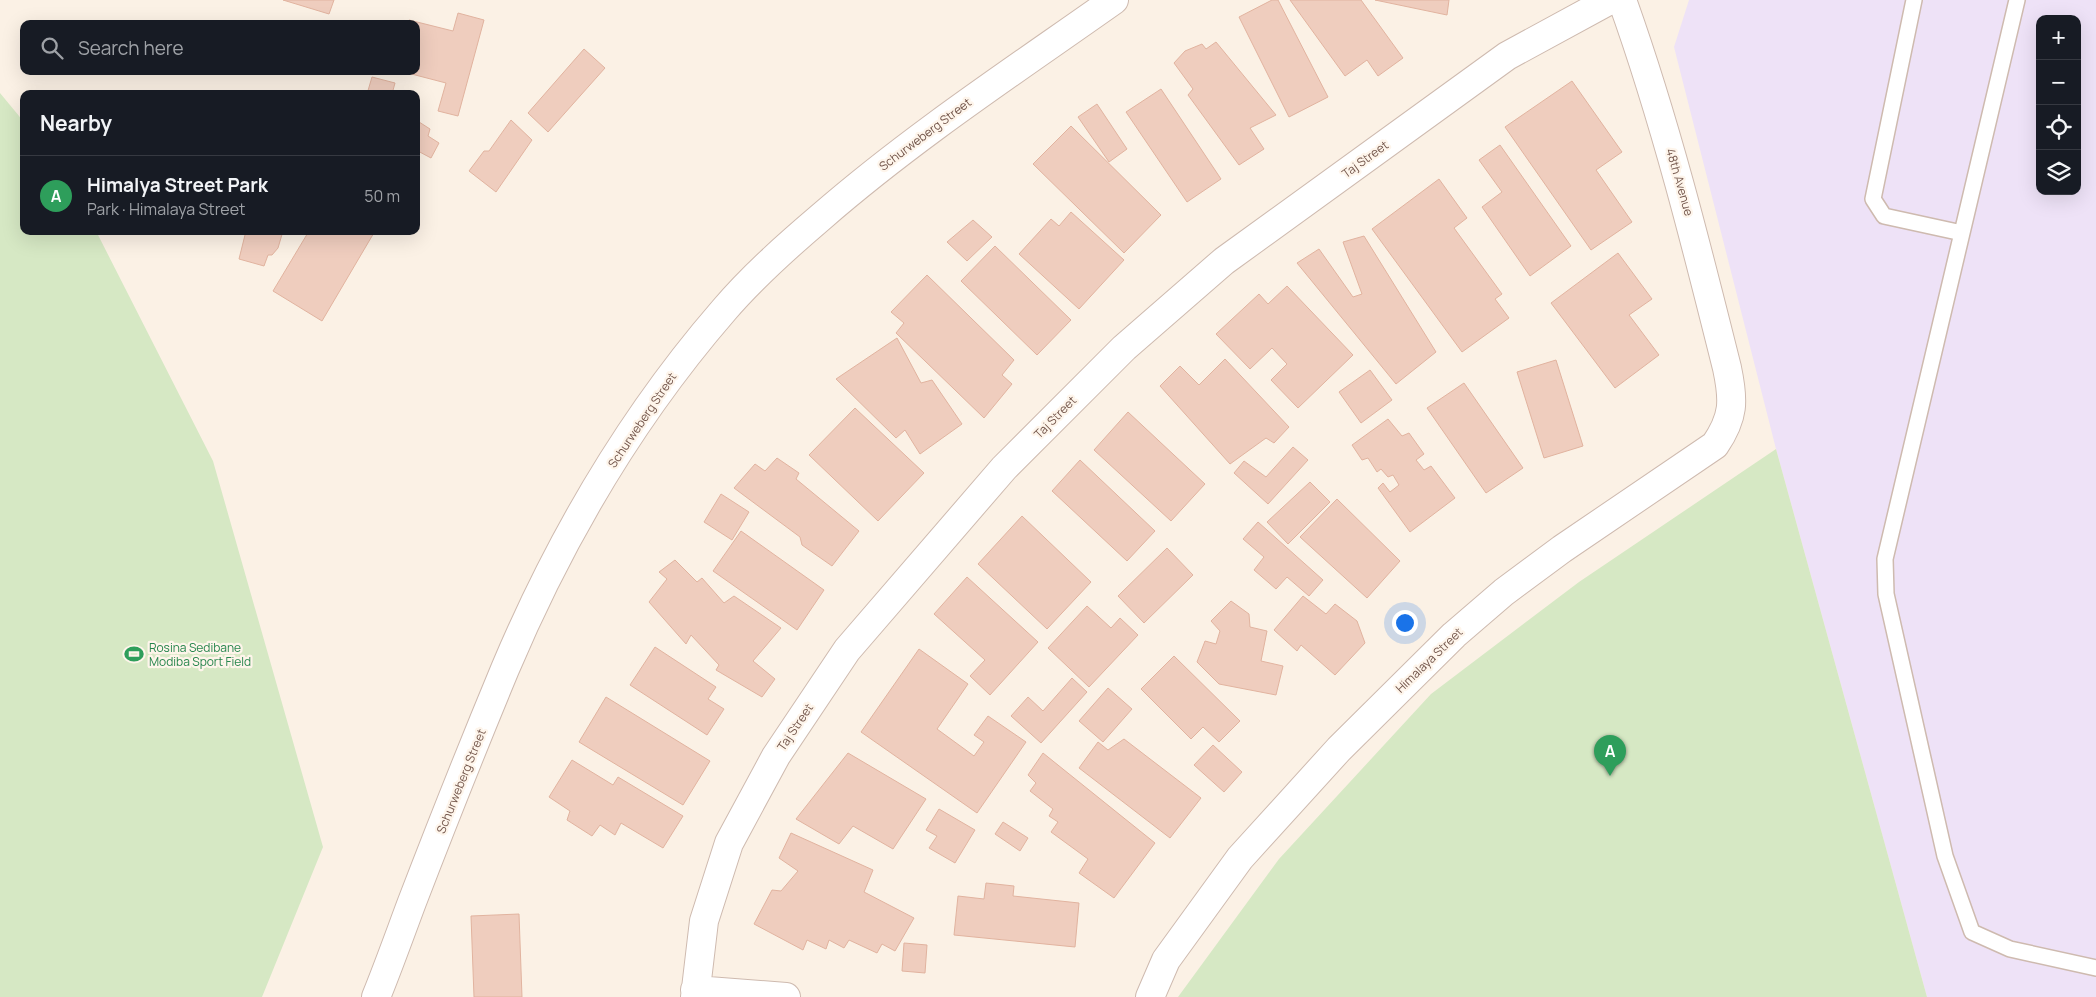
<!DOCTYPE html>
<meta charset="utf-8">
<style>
body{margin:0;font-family:Manrope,sans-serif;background:#20242c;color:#f1f3f6}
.controls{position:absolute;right:15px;top:15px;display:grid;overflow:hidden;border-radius:10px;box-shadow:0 5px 20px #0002}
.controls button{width:45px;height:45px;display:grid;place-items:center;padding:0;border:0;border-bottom:1px solid #363941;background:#171b24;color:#f1f3f6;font:25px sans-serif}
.you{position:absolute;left:1404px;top:622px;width:18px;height:18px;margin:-12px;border:4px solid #fff;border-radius:50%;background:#1a73e8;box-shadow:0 0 0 8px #1a73e833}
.badge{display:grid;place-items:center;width:32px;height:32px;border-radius:50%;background:#0f766e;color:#fff;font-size:16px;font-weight:700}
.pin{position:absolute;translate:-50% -41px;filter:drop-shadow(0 1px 2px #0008)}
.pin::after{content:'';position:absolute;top:26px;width:18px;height:15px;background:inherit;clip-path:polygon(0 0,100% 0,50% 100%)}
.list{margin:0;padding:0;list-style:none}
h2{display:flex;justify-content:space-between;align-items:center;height:65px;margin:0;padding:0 20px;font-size:21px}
h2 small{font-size:16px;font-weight:400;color:#9ea1a6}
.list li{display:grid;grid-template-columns:32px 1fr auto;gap:15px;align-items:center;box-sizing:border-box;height:80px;padding:0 20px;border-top:1px solid #363941}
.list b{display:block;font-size:19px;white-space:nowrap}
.list p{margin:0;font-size:16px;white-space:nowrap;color:#9ea1a6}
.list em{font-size:16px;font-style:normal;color:#9ea1a6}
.icon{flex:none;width:28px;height:28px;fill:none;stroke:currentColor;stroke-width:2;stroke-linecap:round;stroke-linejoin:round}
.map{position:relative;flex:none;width:2096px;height:997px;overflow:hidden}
.search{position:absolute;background:#171b24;box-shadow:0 5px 20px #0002;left:20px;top:20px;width:400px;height:55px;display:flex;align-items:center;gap:12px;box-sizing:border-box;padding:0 18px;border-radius:10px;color:#9ea1a6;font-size:19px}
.panel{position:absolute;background:#171b24;box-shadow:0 5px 20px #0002;left:20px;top:90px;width:400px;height:145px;border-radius:10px}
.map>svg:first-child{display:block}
.education{fill:#eee2f7;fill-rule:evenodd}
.green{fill:#d6e8c4}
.building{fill:#efcdbe;stroke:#e1b39f}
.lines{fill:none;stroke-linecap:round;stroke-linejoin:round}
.lane-casing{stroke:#cebaaf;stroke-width:18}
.street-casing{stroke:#cebaaf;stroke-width:30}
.lane{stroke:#fff;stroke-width:15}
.street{stroke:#fff;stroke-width:28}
.labels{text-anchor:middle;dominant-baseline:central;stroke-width:4.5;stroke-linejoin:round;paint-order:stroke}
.street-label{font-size:12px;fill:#73564b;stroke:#fef5eb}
.leisure-label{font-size:12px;fill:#27864d;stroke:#fef5eb;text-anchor:start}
</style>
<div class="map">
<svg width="2096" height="997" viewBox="0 0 2096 997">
<rect width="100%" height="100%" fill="#fbf1e5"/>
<path class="education" d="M1689,0H2096V997H1927L1776,449L1674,47ZM2040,19H2077V191H2040Z"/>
<path class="green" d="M0,93L24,122V231H96L213,461L323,847L262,997H0Z
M1776,449L1927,997H1178L1279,859L1431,694L1579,582Z"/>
<path class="building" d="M283,0H334L329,14Z
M1272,0H1278L1328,97L1289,117L1239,17Z
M1290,0H1361L1403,58L1378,76L1367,60L1345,76Z
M1375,0H1449L1447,15Z
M458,13L484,20L458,116L438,111L446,83L400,71H416V24H408L409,20L453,31Z
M1216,42L1276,115L1250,128L1264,149L1239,165L1188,95L1193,89L1174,63L1185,51L1202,44L1206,49Z
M584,49L605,68L548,132L528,113Z
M372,77L395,83L392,94H367Z
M1572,81L1622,152L1596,170L1632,222L1591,250L1505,127Z
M1161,89L1221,179L1187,202L1126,112Z
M1097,104L1127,149L1109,162L1078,117Z
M416,120L430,129L428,136L439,143L431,158L416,150Z
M511,120L532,140L496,192L469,171L484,151H489Z
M1071,126L1161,215L1124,253L1033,164Z
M1500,145L1571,246L1530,276L1482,207L1502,192L1479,160Z
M1439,179L1467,218L1454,228L1502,294L1495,299L1509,318L1462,352L1372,229Z
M1071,212L1124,260L1079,309L1019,254L1051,219L1059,226Z
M973,220L992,237L967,261L947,242Z
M246,231H283L278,248L272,255H268L264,266L239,259Z
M309,231H375L322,321L273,291Z
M1364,236L1436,352L1396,384L1297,263L1319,249L1353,297L1362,294L1343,242Z
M995,246L1071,320L1037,355L961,281Z
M1618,253L1652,299L1629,315L1659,355L1615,388L1551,303Z
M927,275L1014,360L1002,375L1012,384L984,418L896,333L904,323L891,312Z
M1287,286L1353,355L1298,408L1271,380L1287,364L1272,348L1250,369L1216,334L1259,294L1268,304Z
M897,338L921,383L932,380L962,424L920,454L905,430L896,438L836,379Z
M1225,359L1289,427L1274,443L1266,438L1230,464L1160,386L1180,366L1199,385Z
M1556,360L1583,446L1544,458L1517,372Z
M1370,370L1392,400L1361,423L1339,392Z
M1464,383L1523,468L1486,493L1427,408Z
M855,408L924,473L878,521L809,455Z
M1128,412L1205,484L1171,521L1094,450Z
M1388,419L1402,436L1409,433L1424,454L1416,460L1424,470L1431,466L1455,498L1410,532L1378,488L1383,483L1390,492L1399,485L1393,475L1388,477L1381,469L1377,472L1368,458L1362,460L1352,445Z
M1293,447L1308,460L1268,504L1234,473L1244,461L1266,477Z
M777,458L799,473L796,479L859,531L832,566L802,545L800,537L734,488L755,464L765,471Z
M1080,460L1155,531L1127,561L1052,491Z
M1310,482L1330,502L1288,544L1267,522Z
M721,494L749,512L732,540L704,522Z
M1337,499L1400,561L1367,598L1300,537Z
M1022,516L1091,582L1047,629L978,564Z
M1258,522L1323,580L1309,596L1287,577L1276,589L1254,570L1264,557L1243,539Z
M741,531L824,590L797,630L713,571Z
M1167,548L1193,575L1144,623L1118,596Z
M675,560L697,582L702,578L724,603L734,596L781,628L753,661L775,679L762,697L716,670L719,665L691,635L686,644L649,602L667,579L659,572Z
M967,577L1038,642L990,695L970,676L985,660L934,614Z
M1303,596L1326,614L1335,604L1357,621L1365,643L1335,675L1301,645L1297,651L1274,630Z
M1231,601L1249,614L1250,627L1267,631L1261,661L1283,666L1276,695L1219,684L1197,662L1205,641L1216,644L1220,631L1211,621Z
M1087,606L1111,628L1120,618L1138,635L1089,687L1048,648Z
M655,647L716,687L708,699L724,709L707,735L630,685Z
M919,649L968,684L937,729L974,756L984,742L974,735L988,716L1026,742L977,813L861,732Z
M1174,656L1240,721L1219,742L1203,727L1191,739L1141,689Z
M1072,678L1087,692L1041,743L1011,716L1028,697L1043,711Z
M1108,688L1132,709L1103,742L1079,721Z
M606,697L710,761L683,805L579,742Z
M1124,739L1201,798L1170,838L1079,768L1098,742L1108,750Z
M1213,745L1242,772L1224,792L1194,765Z
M848,753L926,799L893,849L853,826L839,844L796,819Z
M1043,753L1155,843L1114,898L1079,873L1088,859L1051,832L1058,822L1049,816L1053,809L1030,791L1036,783L1028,775Z
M572,760L613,785L618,777L683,816L663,848L621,823L615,835L600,825L592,836L567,820L570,811L549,797Z
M939,809L975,830L955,863L929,848L937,836L926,830Z
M1003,822L1028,838L1020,851L995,834Z
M791,833L873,870L864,892L914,918L895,951L882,944L877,953L849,940L844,948L829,940L826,949L807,940L803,950L754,924L772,890L781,891L798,871L779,858Z
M986,883L1014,886L1013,896L1079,903L1075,947L954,935L958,896L984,899Z
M519,914L522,997H474L471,916Z
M904,943L927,945L925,973L902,971Z"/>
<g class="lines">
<g class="lane-casing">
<path id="lane" d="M1914,0L1873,199L1884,216L1962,233
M2017,0L1885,559L1886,594L1945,856L1972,932L2010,949L2096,968"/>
</g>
<g class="street-casing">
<path id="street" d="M695,990L786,997
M376,997C389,965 400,934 412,902C442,824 473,746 505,669C559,541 632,416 724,310C753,276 787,246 821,217C913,137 1015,70 1114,0
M695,997L704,921L729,843L776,756L847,650L1004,468L1124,348L1224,261L1507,56L1610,0
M1150,997L1166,960L1240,858L1339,749L1454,635L1504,592L1562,549L1715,445C1734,417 1734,401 1727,368C1696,244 1665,120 1622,0"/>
</g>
<use href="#lane" class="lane"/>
<use href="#street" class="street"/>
</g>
<defs>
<g id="stadium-bare" transform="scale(1.5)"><path d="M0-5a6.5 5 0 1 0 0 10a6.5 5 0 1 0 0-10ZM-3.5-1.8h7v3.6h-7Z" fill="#2e9e5b" stroke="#fef5eb" stroke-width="2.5" paint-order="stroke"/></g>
</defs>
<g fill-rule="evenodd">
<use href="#stadium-bare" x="134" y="654"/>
</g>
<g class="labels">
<g class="street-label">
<text transform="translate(925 134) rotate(-37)">Schurweberg Street</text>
<text transform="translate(1365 159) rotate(-36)">Taj Street</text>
<text transform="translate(1680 182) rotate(74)">48th Avenue</text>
<text transform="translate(1055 417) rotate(-45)">Taj Street</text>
<text transform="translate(642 420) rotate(-56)">Schurweberg Street</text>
<text transform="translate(1429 660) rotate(-44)">Himalaya Street</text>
<text transform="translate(795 727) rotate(-56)">Taj Street</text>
<text transform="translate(461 781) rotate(-68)">Schurweberg Street</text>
</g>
<g class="leisure-label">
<text x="149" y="647">Rosina Sedibane<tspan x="149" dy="14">Modiba Sport Field</tspan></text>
</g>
</g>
</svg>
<div class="controls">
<button>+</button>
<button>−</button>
<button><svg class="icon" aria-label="locate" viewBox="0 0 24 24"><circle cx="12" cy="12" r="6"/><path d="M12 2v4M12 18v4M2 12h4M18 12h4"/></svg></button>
<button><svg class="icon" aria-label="layers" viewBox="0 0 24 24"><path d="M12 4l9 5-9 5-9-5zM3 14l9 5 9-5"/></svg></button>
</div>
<div class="you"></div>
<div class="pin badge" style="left:1610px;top:776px;background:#2e9e5b">A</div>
<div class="search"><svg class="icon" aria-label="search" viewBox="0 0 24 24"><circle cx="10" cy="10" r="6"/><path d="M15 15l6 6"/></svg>Search here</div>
<section class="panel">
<h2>Nearby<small></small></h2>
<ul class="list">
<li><span class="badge" style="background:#2e9e5b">A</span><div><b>Himalya Street Park</b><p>Park · Himalaya Street</p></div><em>50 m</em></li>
</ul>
</section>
</div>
